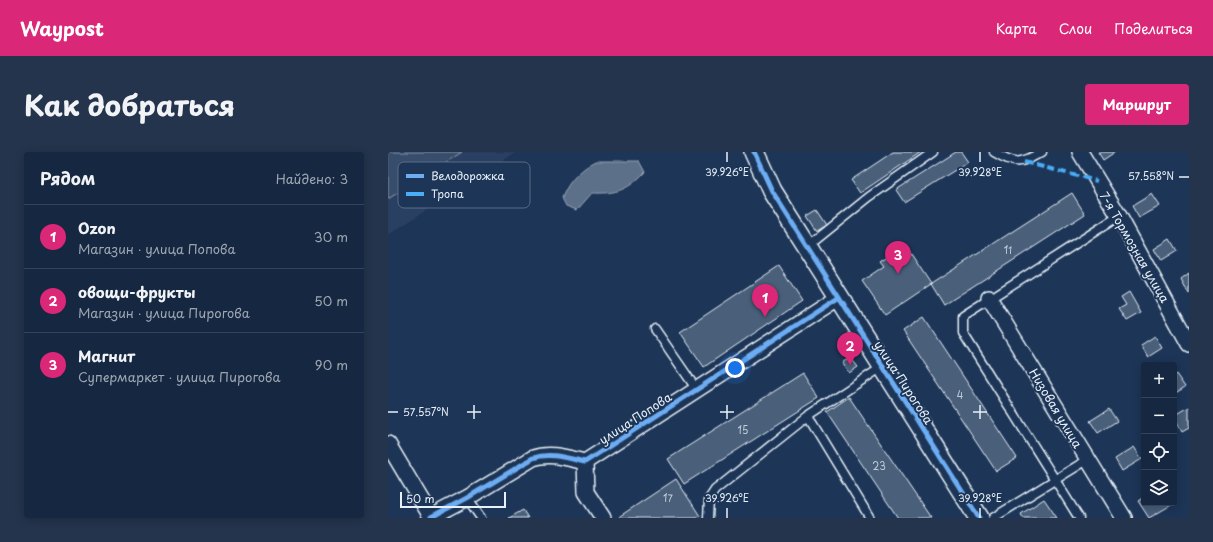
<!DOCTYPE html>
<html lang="ru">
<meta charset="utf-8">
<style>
body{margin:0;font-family:"Playpen Sans",sans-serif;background:#23344c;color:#f1f3f6}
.controls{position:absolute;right:12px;bottom:12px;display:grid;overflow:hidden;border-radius:4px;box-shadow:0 2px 10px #0003}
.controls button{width:36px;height:36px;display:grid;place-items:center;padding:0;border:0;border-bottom:1px solid #35445a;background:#162841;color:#f1f3f6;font:20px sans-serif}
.scale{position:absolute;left:12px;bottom:10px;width:106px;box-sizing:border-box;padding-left:4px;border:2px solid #e8f1f8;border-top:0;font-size:11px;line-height:14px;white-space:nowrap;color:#e8f1f8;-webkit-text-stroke:3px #1d3557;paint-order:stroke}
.you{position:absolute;left:347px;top:216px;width:14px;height:14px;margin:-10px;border:3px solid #fff;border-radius:50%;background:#1a73e8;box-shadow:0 0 0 6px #1a73e833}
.badge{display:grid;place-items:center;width:26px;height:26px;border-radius:50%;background:#db2777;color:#fff;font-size:13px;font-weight:700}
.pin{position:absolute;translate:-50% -33px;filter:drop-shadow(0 1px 2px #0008)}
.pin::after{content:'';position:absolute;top:21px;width:14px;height:12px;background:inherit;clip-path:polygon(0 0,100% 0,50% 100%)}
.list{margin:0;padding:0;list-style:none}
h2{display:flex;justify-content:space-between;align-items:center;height:52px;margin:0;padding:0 16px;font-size:17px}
h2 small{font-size:13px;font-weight:400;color:#9ea6b1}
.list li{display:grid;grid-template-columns:26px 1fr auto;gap:12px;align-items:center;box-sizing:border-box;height:64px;padding:0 16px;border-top:1px solid #35445a}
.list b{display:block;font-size:15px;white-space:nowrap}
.list p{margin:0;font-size:13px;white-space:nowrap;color:#9ea6b1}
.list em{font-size:13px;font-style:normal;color:#9ea6b1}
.icon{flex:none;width:22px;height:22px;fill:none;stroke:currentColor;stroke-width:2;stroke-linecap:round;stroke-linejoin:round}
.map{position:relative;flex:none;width:801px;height:366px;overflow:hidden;border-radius:4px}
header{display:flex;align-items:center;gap:24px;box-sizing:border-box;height:56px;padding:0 20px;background:#db2777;color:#fff}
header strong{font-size:19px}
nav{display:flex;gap:22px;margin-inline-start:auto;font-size:14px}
.intro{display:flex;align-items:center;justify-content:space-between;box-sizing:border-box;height:96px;padding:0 24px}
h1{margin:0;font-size:28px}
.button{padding:10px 18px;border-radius:4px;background:#db2777;color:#fff;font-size:14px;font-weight:700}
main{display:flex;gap:24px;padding:0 24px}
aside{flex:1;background:#162841;border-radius:4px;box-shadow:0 2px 10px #0003}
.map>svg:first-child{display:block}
.built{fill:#2a4162}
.green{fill:#374d6c;stroke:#909fb2}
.water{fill:#5d7089;stroke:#95a4b5}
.building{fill:#495e7a;stroke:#e8f1f8}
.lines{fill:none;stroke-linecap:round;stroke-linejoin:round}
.service-casing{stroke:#e8f1f8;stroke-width:11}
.minor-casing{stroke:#e8f1f8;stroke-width:18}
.tertiary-casing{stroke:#e8f1f8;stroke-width:22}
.service{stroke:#1d3557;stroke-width:8}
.minor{stroke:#1d3557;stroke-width:15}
.tertiary{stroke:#1d3557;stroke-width:19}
.quiet{stroke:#49aef6;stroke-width:4;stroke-dasharray:8 4;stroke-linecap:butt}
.cycleway-casing{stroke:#1d3557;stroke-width:8}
.cycleway{stroke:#6dadf4;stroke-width:5}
.ticks{fill:none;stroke:#e8f1f8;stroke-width:1.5}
.labels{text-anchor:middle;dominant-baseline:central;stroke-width:4;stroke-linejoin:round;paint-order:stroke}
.number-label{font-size:10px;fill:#c0ccd8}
.street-label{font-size:12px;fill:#e8f1f8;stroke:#1d3557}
.key{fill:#1d3557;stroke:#5a6d87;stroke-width:1}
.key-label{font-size:11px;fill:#e8f1f8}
.ticks-label{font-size:10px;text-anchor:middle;fill:#e8f1f8;stroke:#1d3557;stroke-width:4;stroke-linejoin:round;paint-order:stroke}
</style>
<header>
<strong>Waypost</strong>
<nav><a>Карта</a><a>Слои</a><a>Поделиться</a></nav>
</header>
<div class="intro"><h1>Как добраться</h1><a class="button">Маршрут</a></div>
<main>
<aside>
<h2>Рядом<small>Найдено: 3</small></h2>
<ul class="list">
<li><span class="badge">1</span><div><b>Ozon</b><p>Магазин · улица Попова</p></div><em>30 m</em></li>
<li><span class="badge">2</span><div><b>овощи-фрукты</b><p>Магазин · улица Пирогова</p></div><em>50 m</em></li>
<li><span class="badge">3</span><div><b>Магнит</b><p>Супермаркет · улица Пирогова</p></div><em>90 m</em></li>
</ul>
</aside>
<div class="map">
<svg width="801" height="366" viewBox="0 0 801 366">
<rect width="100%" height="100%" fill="#1d3557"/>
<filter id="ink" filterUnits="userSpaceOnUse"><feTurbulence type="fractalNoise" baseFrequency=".025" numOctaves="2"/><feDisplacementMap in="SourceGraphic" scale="8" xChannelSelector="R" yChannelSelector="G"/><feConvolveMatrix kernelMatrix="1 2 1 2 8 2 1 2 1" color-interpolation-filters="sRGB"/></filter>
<g filter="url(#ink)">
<path class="built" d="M0,0H128L0,83Z"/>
<path class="green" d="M0,0H74L0,47Z"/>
<path class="water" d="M208,9H251L257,20C240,38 229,42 204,41L189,58L178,54L174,46C180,29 193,17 208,9Z"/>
<path class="building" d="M505,0H533L472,41L463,28Z
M568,0H573L580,10L516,50L508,38Z
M710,0H727L715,8Z
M684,41L697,62L556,153L543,132Z
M764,42L772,54L751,66L744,54Z
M429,58L439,73L429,79L419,64Z
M782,87L789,99L773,109L766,97Z
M517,93L543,132L497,163L474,129L496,114L492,109Z
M391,114L414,149L316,215L292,180Z
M801,121V142L793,127Z
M741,140L753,161L739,169L731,157L738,153L733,145Z
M536,165L629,306L608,319L515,179Z
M767,184L774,196L760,205L753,193Z
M462,205L470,215L461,221L454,211Z
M415,221L431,246L296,332L280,307Z
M788,222L797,235L786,242V223Z
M461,245L543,366H510L439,260Z
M801,255V276L794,280L786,264Z
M721,257L729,269L710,281L702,269Z
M746,295L754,307L734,319L727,307Z
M288,327L312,364L308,366H233L232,364Z
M756,345V351L785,352L761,366L750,349Z
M656,347L669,366H635L633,362Z
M135,358L140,366H121Z"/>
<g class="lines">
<g class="service-casing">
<path id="service" d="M606,0C628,13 632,12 654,0
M419,95L481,45L545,0
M267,177L309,238
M420,264L482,366
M79,346L93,366
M320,366L321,347L327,338L420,264L494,215
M605,366L699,308
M691,366L575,181V164L731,64"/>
</g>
<g class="minor-casing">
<path id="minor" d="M692,0L731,64L801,192
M601,146L736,366
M0,292L44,366
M197,310L198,340L215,366
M43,365L79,346L145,306C162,300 179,306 197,310L450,146"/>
</g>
<g class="tertiary-casing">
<path id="tertiary" d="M366,0L384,39L591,366"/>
</g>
<use href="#service" class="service"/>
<use href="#minor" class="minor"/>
<use href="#tertiary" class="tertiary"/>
<path class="quiet" d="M636,10L709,29"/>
<g class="cycleway-casing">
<path id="cycleway" d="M366,0L384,39L591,366
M43,365L79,346L145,306C162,300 179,306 197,310L450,146"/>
</g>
<use href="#cycleway" class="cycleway"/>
</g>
</g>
<path class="ticks" d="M339,0V10M592,0V10M791,25H801M86,253V267M339,253V267M592,253V267M0,260H10M79,260H93M332,260H346M585,260H599M339,356V366M592,356V366"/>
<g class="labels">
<g class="number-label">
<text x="620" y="97">11</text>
<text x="572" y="242">4</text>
<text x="355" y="277">15</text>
<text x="491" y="313">23</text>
<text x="280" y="345">17</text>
</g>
<g class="street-label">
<text transform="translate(747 95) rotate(60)">7-я Тормозная улица</text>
<text transform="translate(516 230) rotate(57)">улица Пирогова</text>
<text transform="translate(668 256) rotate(59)">Низовая улица</text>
<text transform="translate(247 266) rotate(-33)">улица Попова</text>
</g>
</g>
<rect x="10" y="10" width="132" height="46" rx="6" class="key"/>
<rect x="18" y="22" width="18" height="4" fill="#6dadf4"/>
<rect x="18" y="40" width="18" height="4" fill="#49aef6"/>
<g class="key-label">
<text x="43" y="28">Велодорожка</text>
<text x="43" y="46">Тропа</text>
</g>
<g class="ticks-label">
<text x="339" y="24">39.926°E</text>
<text x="592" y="24">39.928°E</text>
<text x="763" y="28">57.558°N</text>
<text x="38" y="264">57.557°N</text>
<text x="339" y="350">39.926°E</text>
<text x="592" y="350">39.928°E</text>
</g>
</svg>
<div class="controls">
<button>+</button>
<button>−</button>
<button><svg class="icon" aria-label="locate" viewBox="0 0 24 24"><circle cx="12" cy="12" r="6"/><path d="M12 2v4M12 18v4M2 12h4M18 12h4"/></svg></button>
<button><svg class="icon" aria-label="layers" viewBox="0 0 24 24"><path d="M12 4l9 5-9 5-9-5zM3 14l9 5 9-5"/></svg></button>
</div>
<div class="scale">50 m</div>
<div class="you"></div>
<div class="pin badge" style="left:377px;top:165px">1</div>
<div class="pin badge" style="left:462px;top:213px">2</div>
<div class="pin badge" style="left:510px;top:122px">3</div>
</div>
</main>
